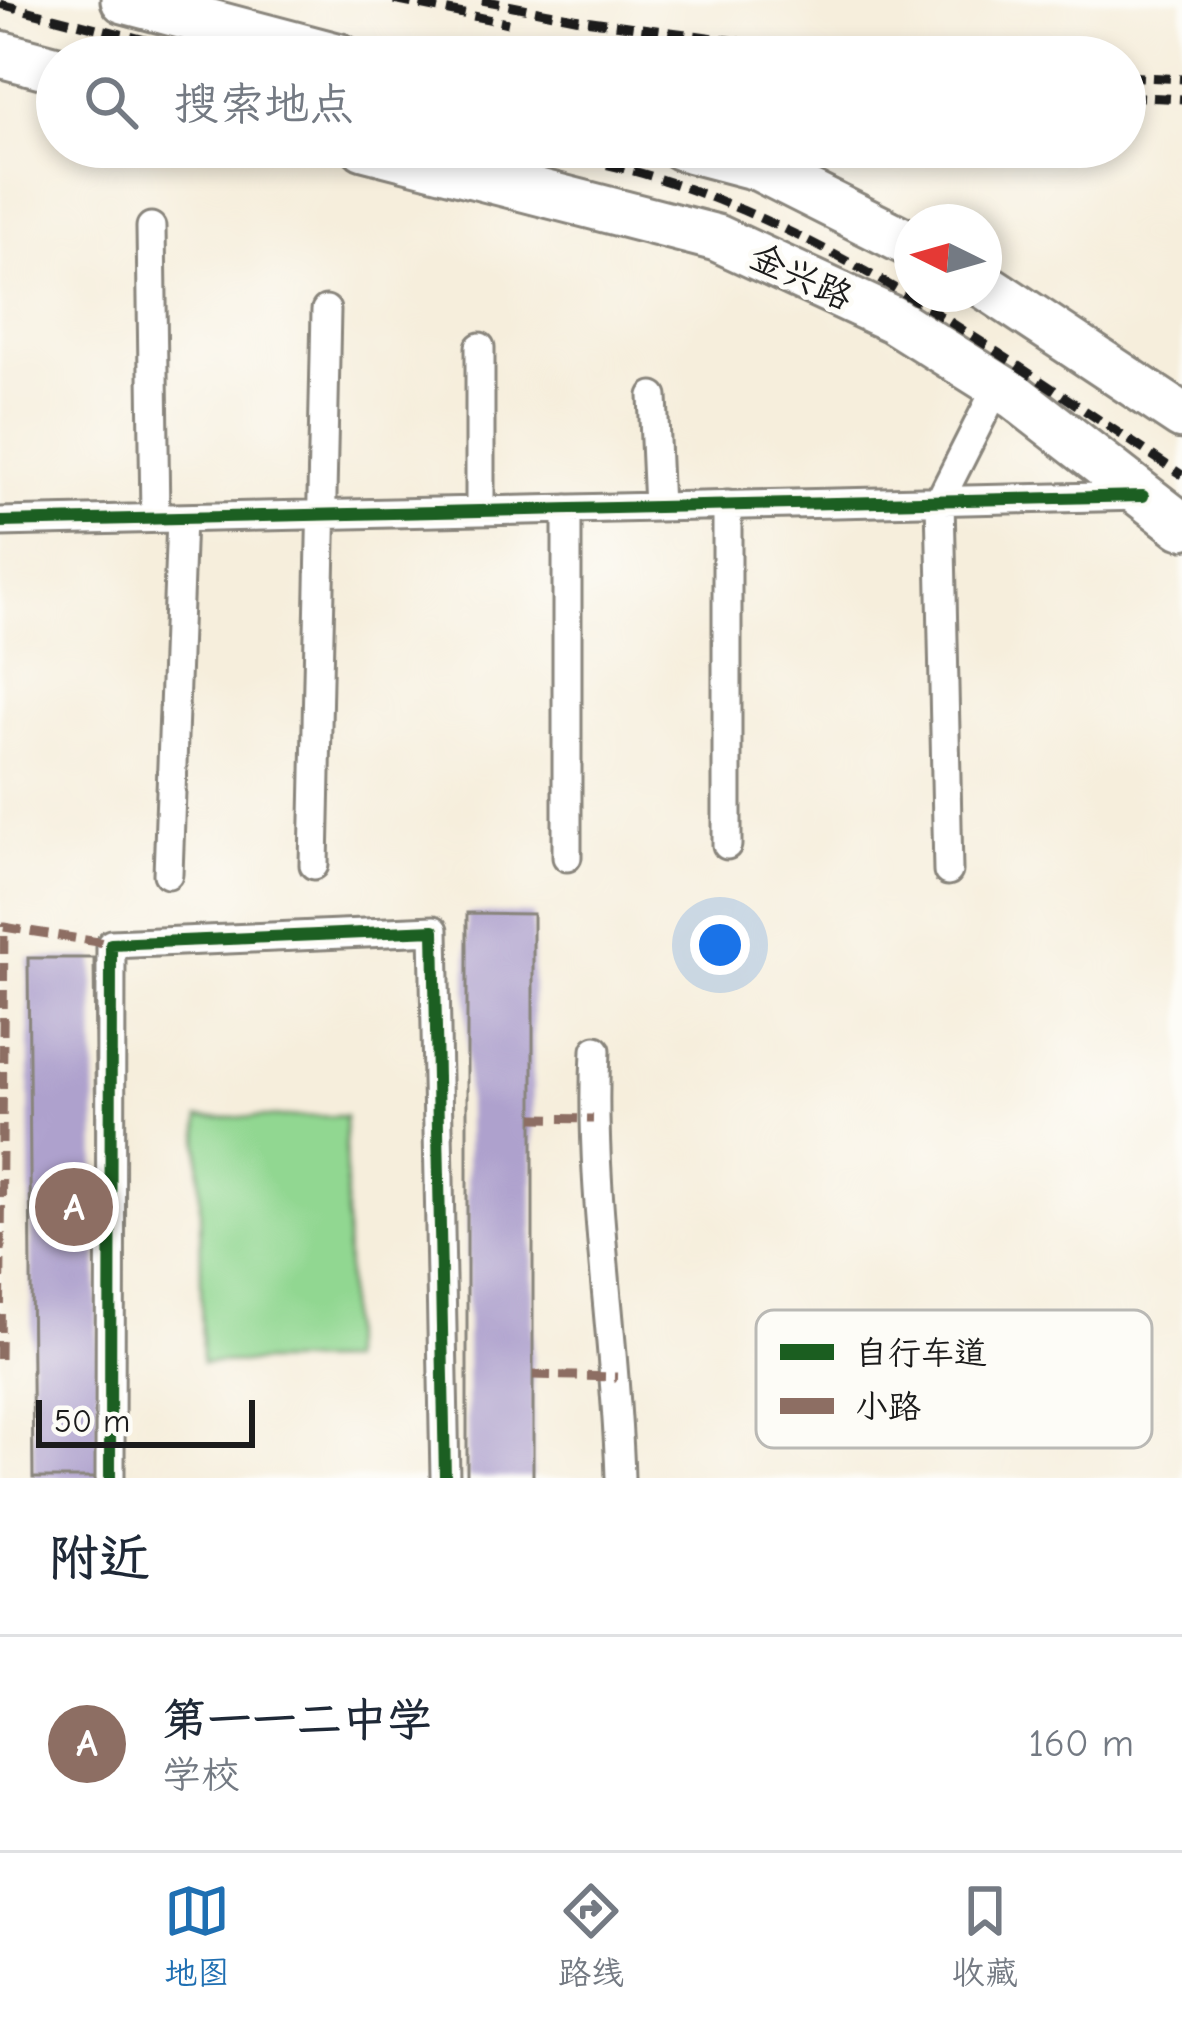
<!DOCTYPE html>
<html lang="zh">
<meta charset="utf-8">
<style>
body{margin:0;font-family:"Comic Neue","LXGW WenKai TC",sans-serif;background:#f2f2f3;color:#1f2937}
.compass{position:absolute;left:894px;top:204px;width:108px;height:108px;border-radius:50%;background:#fff;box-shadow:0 6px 18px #0003;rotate:275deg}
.scale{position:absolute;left:36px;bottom:30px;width:219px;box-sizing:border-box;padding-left:12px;border:6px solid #1c1c1c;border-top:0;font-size:33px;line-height:42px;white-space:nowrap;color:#1c1c1c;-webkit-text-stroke:9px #fdfcf7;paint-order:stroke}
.you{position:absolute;left:720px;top:945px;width:42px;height:42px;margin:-30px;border:9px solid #fff;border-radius:50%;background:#1a73e8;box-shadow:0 0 0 18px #1a73e833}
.badge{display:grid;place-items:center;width:78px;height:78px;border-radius:50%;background:#1f6fb2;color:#fff;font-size:39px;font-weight:700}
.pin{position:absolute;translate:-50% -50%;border:6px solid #fff;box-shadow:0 3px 12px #0006}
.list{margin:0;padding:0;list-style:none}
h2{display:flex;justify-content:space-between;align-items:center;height:156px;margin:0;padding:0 48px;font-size:51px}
h2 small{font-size:39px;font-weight:400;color:#747a83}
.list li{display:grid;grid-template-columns:78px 1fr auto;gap:36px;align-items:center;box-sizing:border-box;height:216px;padding:0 48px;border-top:3px solid #e0e1e3}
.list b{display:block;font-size:45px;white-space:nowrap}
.list p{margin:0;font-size:39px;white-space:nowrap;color:#747a83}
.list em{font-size:39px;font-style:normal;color:#747a83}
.icon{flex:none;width:66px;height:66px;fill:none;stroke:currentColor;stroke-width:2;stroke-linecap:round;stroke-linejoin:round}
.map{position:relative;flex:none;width:1182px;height:1478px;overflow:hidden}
.search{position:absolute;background:#fff;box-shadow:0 6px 18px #0003;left:36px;right:36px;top:36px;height:132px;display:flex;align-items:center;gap:30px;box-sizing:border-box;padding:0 42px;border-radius:66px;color:#747a83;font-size:45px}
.sheet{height:372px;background:#fff}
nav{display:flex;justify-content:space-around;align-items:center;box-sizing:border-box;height:168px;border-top:3px solid #e0e1e3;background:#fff;font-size:33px;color:#747a83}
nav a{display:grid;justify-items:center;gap:6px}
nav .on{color:#1f6fb2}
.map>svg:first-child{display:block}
.green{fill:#91d791;stroke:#567a56;stroke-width:3}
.building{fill:#aea1cd}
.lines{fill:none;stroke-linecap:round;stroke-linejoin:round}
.minor-casing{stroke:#89857c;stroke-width:33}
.trunk-casing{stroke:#89857c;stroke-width:51}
.minor{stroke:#fff;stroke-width:27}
.trunk{stroke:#fff;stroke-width:45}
.rail{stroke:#1c1c1c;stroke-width:9;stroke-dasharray:18 9;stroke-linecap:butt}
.quiet{stroke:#8d6e63;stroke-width:9;stroke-dasharray:18 9;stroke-linecap:butt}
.cycleway-casing{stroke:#fdfcf7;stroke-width:20}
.cycleway{stroke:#1b5e20;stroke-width:12}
.labels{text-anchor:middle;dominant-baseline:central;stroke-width:10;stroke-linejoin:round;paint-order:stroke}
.street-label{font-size:36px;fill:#1c1c1c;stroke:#fdfcf7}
.key{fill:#fdfcf7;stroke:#bab9b5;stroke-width:3}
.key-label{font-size:33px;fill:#1c1c1c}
</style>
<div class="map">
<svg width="1182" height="1478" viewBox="0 0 1182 1478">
<rect width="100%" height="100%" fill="#fdfcf7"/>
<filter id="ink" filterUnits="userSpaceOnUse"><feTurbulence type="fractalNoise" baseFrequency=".00833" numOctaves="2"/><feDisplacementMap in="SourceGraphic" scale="24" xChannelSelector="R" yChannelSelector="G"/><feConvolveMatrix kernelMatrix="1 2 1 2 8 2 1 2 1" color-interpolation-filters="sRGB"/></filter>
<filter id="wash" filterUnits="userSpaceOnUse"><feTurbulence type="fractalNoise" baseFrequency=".004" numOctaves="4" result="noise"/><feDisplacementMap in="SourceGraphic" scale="48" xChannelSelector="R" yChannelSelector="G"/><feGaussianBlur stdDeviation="2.7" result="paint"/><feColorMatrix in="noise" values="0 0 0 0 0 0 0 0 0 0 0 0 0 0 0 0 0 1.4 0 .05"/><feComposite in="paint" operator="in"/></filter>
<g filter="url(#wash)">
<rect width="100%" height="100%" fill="#f6eedc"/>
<path class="green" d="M345,1116L348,1361L202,1363L199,1118Z"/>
<g id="blocks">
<path class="building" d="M467,913L533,914V1478H467Z
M28,958H94L99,1478H33Z"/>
</g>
</g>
<g filter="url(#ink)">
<use href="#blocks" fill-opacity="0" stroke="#89857c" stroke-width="3"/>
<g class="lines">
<g class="minor-casing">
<path id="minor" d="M151,227L155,518
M653,396L658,507
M480,511V347
M0,522L1141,496
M727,845V505
M567,857V509
M314,865L326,310
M948,871L940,500L998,385
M168,874L181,518
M596,1050C589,1193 616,1336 620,1478
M110,1478L111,944L434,930L445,1478"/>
</g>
<g class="trunk-casing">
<path id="trunk" d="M124,0L340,57
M0,54L57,69
M364,147L717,238L892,319L1016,397L1182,526
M681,147L757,167L912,245
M984,285L1182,416"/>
</g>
<use href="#minor" class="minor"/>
<use href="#trunk" class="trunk"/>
<path class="rail" d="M394,0L508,23
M482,0L585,20L851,57
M0,4L214,57
M561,34L697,57
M1125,76L1182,79
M1125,96L1182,99
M528,147C574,158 624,166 669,182C856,245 1018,368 1182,475"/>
<path class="quiet" d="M533,1118L593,1119
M0,1359L4,927L111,944
M533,1375L617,1377"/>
<g class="cycleway-casing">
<path id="cycleway" d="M0,522L1143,496
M110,1478L111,944L434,930L445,1478"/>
</g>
<use href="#cycleway" class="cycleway"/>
</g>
</g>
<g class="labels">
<g class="street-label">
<text transform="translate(801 277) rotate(25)">金兴路</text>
</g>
</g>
<rect x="756" y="1310" width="396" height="138" rx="18" class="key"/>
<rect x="780" y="1344" width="54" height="16" fill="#1b5e20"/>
<rect x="780" y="1398" width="54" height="16" fill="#8d6e63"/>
<g class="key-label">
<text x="855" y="1364">自行车道</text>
<text x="855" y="1418">小路</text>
</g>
</svg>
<svg class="compass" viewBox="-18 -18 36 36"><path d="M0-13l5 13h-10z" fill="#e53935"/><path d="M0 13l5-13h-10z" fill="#747a83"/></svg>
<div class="scale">50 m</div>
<div class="you"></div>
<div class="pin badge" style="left:74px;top:1207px;background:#8d6e63">A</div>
<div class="search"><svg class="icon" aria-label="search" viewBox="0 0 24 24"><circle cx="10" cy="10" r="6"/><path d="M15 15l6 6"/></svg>搜索地点</div>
</div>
<section class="sheet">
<h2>附近<small></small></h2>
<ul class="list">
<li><span class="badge" style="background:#8d6e63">A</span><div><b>第一一二中学</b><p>学校</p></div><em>160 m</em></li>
</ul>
</section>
<nav>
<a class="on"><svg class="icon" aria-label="map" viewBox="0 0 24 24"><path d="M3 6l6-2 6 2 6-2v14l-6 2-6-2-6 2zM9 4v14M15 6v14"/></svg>地图</a>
<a><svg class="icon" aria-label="directions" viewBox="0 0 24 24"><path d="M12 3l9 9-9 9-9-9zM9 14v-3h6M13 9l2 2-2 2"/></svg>路线</a>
<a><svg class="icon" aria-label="saved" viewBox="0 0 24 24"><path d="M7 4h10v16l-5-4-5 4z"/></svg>收藏</a>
</nav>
